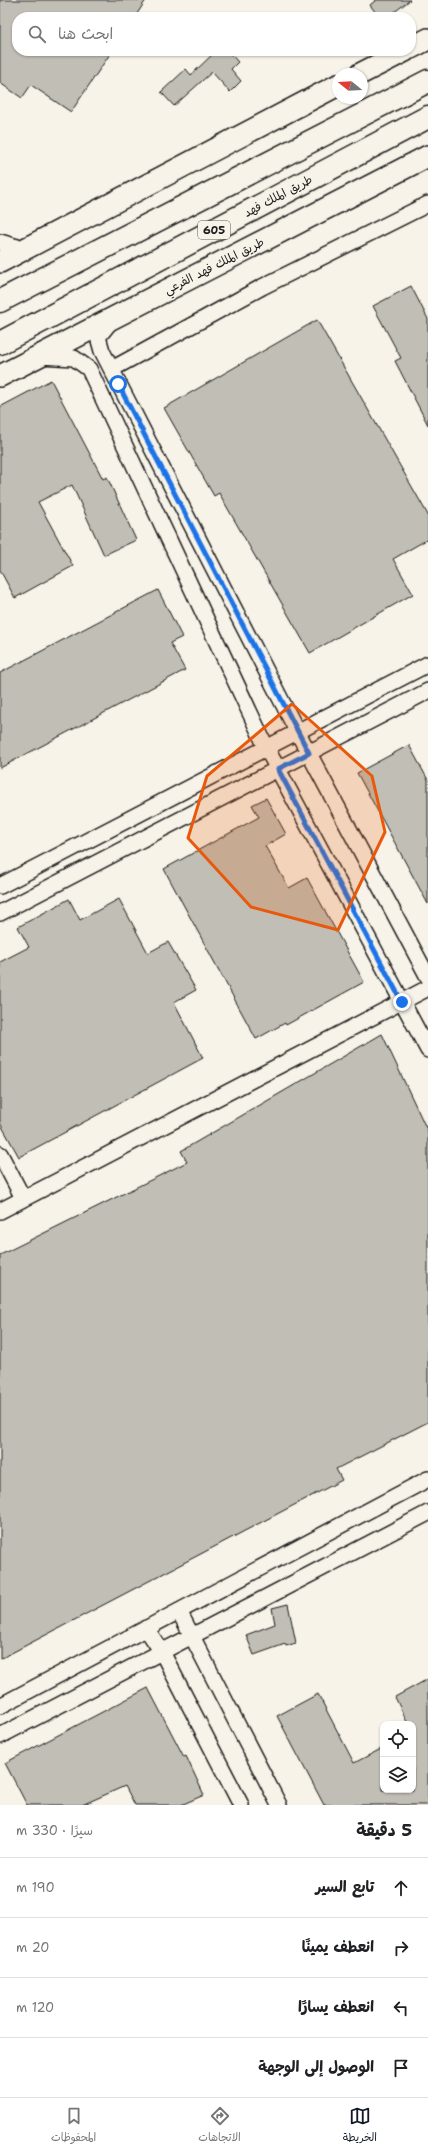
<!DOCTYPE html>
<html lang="ar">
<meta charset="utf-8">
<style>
body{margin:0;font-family:"Shantell Sans","Playpen Sans Arabic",sans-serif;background:#f6f6f6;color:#202124;direction:rtl}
.controls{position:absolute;right:12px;bottom:12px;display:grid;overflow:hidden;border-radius:8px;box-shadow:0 1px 3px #0004}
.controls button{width:36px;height:36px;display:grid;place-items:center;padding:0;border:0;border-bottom:1px solid #e0e0e0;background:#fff;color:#202124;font:20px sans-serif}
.compass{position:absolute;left:332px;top:68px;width:36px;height:36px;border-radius:50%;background:#fff;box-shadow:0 1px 3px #0004;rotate:288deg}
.stop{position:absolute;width:12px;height:12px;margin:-9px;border:3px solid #1a73e8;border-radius:50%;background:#fff}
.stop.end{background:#1a73e8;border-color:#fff;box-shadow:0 1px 4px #0008}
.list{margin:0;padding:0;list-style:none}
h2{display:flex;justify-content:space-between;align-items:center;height:52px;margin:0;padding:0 16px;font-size:17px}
h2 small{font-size:13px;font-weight:400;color:#757577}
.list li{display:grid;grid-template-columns:26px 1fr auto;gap:12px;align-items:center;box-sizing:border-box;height:60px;padding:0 16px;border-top:1px solid #e0e0e0}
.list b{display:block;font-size:15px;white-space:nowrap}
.list em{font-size:13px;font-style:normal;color:#757577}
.icon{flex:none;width:22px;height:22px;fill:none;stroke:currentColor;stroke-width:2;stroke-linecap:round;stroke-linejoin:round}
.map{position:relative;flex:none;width:428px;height:1805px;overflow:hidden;direction:ltr}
.search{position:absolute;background:#fff;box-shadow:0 1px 3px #0004;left:12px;right:12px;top:12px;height:44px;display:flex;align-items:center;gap:10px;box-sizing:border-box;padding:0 14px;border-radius:16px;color:#757577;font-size:15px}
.sheet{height:292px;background:#fff}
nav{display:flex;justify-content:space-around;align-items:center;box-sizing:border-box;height:56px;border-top:1px solid #e0e0e0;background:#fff;font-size:11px;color:#757577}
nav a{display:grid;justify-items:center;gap:2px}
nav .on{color:#111827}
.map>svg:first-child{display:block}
.building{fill:#c0beb5;stroke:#1c1c1c}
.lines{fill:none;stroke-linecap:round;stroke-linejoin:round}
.street-casing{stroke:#1c1c1c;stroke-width:18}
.secondary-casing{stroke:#1c1c1c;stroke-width:24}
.highway-casing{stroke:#1c1c1c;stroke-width:25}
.street{stroke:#f7f3e8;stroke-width:15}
.secondary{stroke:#f7f3e8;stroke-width:21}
.highway{stroke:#f7f3e8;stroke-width:22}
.route{stroke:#1a73e8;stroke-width:5}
.marked{fill:#e8590c;fill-opacity:0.2;stroke:#e8590c;stroke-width:3;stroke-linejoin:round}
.labels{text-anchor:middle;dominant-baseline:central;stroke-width:3;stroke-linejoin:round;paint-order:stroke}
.shield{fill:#f7f3e8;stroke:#5e5c59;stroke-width:1}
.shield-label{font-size:11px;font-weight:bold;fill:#1c1c1c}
.street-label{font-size:12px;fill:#1c1c1c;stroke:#f7f3e8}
</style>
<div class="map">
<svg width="428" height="1805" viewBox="0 0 428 1805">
<rect width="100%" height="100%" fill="#f7f3e8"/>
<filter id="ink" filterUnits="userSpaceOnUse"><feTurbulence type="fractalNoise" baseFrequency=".025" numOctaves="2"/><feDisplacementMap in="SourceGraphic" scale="8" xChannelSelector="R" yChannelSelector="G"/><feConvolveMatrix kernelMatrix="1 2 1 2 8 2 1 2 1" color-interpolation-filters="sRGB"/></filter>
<g filter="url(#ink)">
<path class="building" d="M0,0H146L135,17H17V51H112L71,112L31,85L22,98L0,83Z
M376,0H410L388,17H379L370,5Z
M216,51H228L238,62L231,69L241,81L230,92L212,72L174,106L161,92L186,69L191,75Z
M411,286L428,319V425L395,361L401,358L373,306Z
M317,320L428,515V539L393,559L413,594L310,653L219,493L214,496L164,408Z
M51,380L103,479L107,477L136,540L104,555L72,485L38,502L73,566L15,598L0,570V407Z
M158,590L182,637L170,643L185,670L0,768V673Z
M409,745L428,780V904L357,773Z
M266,798L286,834L265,846L289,888L307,878L364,982L286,1025L285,1023L256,1039L164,869L259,817L252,805Z
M69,899L80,920L119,899L148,953L168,942L196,990L174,1002L203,1058L19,1157L0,1123V962L29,947L18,927Z
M382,1034L428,1132V1422L336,1469L342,1480L0,1659V1255L187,1162L181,1151Z
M288,1604L296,1643L286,1646L285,1644L254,1655L246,1635L275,1624L272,1608Z
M428,1679V1805H324L277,1716L318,1694L354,1763L383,1748V1790H413V1724H408L395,1697Z
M148,1688L184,1757L186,1756L204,1795L181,1805H135L125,1786L82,1805H27L5,1763Z"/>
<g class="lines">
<g class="street-casing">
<path id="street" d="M0,242L24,249
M111,321L98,337L102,351L297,731L428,977
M39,356L74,358L89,369L266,747L428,1050
M112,369L262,287L428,204
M0,886L428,664
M0,913L428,691
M0,1154L23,1198
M0,1211L428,988
M179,1611L279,1805
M146,1628L162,1652L241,1805
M0,1706L428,1479
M0,1736L428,1513"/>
</g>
<g class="secondary-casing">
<path id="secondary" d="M411,48L428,39
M360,74L405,51
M0,262L338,85
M0,376L428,156"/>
</g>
<g class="highway-casing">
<path id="highway" d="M0,301L428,81
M0,343L428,117"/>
</g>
<use href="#street" class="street"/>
<use href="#secondary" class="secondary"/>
<use href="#highway" class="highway"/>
</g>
</g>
<g class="lines" filter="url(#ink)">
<path class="route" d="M118,384L309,753L278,769L402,1002"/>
</g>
<path class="marked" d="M292,704L372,776L385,832L338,930L251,907L188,838L207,776Z"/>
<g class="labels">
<rect class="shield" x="198" y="221" width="32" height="18" rx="3"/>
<g class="shield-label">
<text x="214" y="230">605</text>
</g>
<g class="street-label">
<text transform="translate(278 196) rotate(-28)">طريق الملك فهد</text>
<text transform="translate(214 266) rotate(-27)">طريق الملك فهد الفرعي</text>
</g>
</g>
</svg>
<div class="controls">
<button><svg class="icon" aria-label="locate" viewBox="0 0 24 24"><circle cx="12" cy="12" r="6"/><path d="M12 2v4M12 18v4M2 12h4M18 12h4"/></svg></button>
<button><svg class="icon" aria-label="layers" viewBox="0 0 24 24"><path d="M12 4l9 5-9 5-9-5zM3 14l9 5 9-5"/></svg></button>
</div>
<svg class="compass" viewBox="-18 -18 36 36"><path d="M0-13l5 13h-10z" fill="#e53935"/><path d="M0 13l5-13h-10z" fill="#757577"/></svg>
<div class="stop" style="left:118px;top:384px"></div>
<div class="stop end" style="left:402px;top:1002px"></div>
<div class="search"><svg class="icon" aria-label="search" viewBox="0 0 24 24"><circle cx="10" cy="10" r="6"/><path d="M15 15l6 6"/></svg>ابحث هنا</div>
</div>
<section class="sheet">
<h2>5 دقيقة<small>سيرًا · 330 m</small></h2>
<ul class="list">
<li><svg class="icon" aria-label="ahead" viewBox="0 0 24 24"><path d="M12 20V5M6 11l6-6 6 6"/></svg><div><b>تابع السير</b></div><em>190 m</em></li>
<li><svg class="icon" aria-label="right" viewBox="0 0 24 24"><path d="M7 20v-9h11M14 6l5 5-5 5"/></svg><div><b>انعطف يمينًا</b></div><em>20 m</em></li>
<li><svg class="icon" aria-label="left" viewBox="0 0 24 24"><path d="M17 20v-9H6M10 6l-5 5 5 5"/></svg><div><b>انعطف يسارًا</b></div><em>120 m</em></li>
<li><svg class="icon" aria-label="arrive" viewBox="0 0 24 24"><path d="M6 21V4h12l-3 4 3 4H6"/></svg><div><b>الوصول إلى الوجهة</b></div></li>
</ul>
</section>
<nav>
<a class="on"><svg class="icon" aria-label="map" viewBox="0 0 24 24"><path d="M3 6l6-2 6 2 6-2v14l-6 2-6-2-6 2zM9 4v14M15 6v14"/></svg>الخريطة</a>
<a><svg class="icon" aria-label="directions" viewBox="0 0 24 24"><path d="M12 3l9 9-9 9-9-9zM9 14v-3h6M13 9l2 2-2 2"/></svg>الاتجاهات</a>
<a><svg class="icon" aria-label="saved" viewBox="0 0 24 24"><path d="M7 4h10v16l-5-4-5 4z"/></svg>المحفوظات</a>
</nav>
